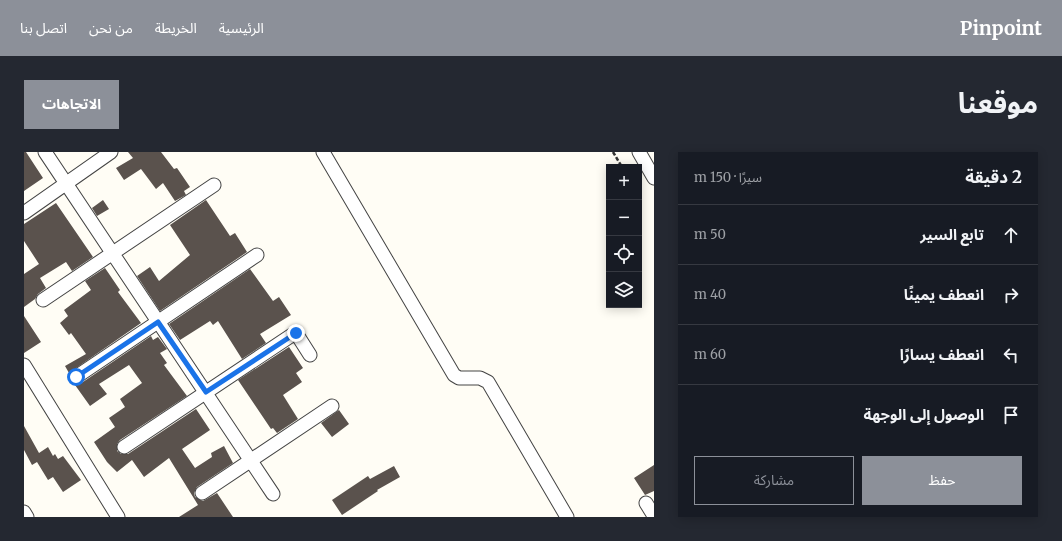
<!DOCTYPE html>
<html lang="ar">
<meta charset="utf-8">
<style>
body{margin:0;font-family:Merriweather,"Noto Sans Arabic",serif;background:#242831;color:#f1f3f6;direction:rtl}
.controls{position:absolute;right:12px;top:12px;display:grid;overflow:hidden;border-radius:0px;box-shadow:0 2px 10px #0003}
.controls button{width:36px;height:36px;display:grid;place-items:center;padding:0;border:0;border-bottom:1px solid #363941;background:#171b24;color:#f1f3f6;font:20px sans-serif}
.stop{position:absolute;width:12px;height:12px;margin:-9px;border:3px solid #1a73e8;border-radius:50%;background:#fff}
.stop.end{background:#1a73e8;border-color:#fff;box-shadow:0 1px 4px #0008}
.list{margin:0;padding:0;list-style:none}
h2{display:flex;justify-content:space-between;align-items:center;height:52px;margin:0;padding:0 16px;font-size:17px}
h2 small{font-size:13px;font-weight:400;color:#9ea1a6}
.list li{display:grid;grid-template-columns:26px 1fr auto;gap:12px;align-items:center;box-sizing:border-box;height:60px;padding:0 16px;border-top:1px solid #363941}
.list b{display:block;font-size:15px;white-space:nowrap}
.list em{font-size:13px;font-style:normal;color:#9ea1a6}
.actions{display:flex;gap:8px;padding:12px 16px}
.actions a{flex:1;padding:9px 0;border:1px solid #8c9099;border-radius:0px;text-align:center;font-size:14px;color:#8c9099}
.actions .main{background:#8c9099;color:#fff}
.icon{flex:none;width:22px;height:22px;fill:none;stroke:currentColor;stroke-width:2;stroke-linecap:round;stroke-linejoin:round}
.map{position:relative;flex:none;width:630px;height:365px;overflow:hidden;direction:ltr;border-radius:0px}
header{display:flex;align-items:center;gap:24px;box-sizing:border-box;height:56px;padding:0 20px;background:#8c9099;color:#fff}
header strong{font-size:19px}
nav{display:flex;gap:22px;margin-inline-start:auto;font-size:14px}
.intro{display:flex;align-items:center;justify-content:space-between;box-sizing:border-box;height:96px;padding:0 24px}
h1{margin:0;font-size:28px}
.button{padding:10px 18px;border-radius:0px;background:#8c9099;color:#fff;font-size:14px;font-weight:700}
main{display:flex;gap:24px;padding:0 24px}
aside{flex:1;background:#171b24;border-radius:0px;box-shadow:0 2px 10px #0003}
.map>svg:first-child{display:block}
.building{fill:#5a524d}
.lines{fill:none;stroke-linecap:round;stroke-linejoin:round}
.street-casing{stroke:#444;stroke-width:15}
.path{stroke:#333;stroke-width:2.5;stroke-dasharray:4 2;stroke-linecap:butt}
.street{stroke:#fff;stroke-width:13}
.route{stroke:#1a73e8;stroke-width:5}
</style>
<header>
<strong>Pinpoint</strong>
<nav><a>الرئيسية</a><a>الخريطة</a><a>من نحن</a><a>اتصل بنا</a></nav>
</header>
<div class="intro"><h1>موقعنا</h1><a class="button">الاتجاهات</a></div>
<main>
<aside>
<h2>2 دقيقة<small>سيرًا · 150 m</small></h2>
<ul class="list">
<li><svg class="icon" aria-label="ahead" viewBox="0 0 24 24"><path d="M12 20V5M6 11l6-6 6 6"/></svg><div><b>تابع السير</b></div><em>50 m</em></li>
<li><svg class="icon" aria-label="right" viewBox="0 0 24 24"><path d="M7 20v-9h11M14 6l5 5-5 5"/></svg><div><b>انعطف يمينًا</b></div><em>40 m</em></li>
<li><svg class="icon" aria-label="left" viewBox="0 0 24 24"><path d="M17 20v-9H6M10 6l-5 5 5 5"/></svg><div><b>انعطف يسارًا</b></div><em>60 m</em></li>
<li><svg class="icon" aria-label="arrive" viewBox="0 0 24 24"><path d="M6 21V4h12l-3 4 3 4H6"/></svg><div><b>الوصول إلى الوجهة</b></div></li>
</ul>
<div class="actions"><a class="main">حفظ</a><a>مشاركة</a></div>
</aside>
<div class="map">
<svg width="630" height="365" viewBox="0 0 630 365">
<rect width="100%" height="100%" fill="#fffdf5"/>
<path class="building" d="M0,0H2L19,26L0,39Z
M104,0H137L150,17L153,16L166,35L160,39L162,43L151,49L139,31L132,37L117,17L100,28L92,16L109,6Z
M79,48L85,57L73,64L68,56Z
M182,48L206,84L211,81L223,100L136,159L113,124L126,115L135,129L166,103L146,73Z
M32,51L69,105L48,119L42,110L16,126L22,136L14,142L11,147L0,155V122L15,112L0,89V72Z
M81,116L96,138L94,140L117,171L45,221L41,214L62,202L47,181L45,183L36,171L44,164L40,158L67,138L61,129Z
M226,117L249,149L255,145L267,163L236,182L242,191L218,207L194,169L189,173L186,169L156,188L145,172Z
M0,164L17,190L0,201Z
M127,184L129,188L134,185L143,197L136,201L143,211L140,213L163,244L96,288L93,292V299L97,302H104L172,257L186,278L158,297L171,316L188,305L187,301L200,294L209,311L173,335L170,341L171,345L179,349L193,341L209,365H155L174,353L145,306L120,325L108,308L93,320L83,310L70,290L91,275L85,266L101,255L96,247L118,231L105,213L75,232L83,242L66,254L51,233L56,232Z
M265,195L279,216L272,221L278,230L259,243L274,267L253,281L249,276L247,277L214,228Z
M315,258L325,272L308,285L297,271Z
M0,274L15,301L24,295L29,304L31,302L34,307L39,304L57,328L39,340L29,325L24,328L13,310L8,313L0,298Z
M630,313V339L621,343L610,326Z
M370,314L376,325L353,338L354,339L318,363L308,348L344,324L346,327Z"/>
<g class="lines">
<g class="street-casing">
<path id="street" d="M21,0L249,342
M299,0L430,223L435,226H456L464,230L543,365
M615,0L630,26
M0,61L87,0
M19,148L190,33
M0,213L94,365
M52,225L233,103
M100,295L268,183L272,181L286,203
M178,341L308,254
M622,351L630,364
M0,360L3,365"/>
</g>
<path class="path" d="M589,0L598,15"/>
<use href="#street" class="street"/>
</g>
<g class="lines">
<path class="route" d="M52,225L134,170L182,240L272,181"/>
</g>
</svg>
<div class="controls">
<button>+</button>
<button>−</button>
<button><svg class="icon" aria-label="locate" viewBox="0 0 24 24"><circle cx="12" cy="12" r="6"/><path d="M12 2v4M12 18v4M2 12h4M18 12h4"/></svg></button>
<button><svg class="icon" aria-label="layers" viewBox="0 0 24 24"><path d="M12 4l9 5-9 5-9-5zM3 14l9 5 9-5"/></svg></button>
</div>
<div class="stop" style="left:52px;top:225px"></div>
<div class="stop end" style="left:272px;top:181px"></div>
</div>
</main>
